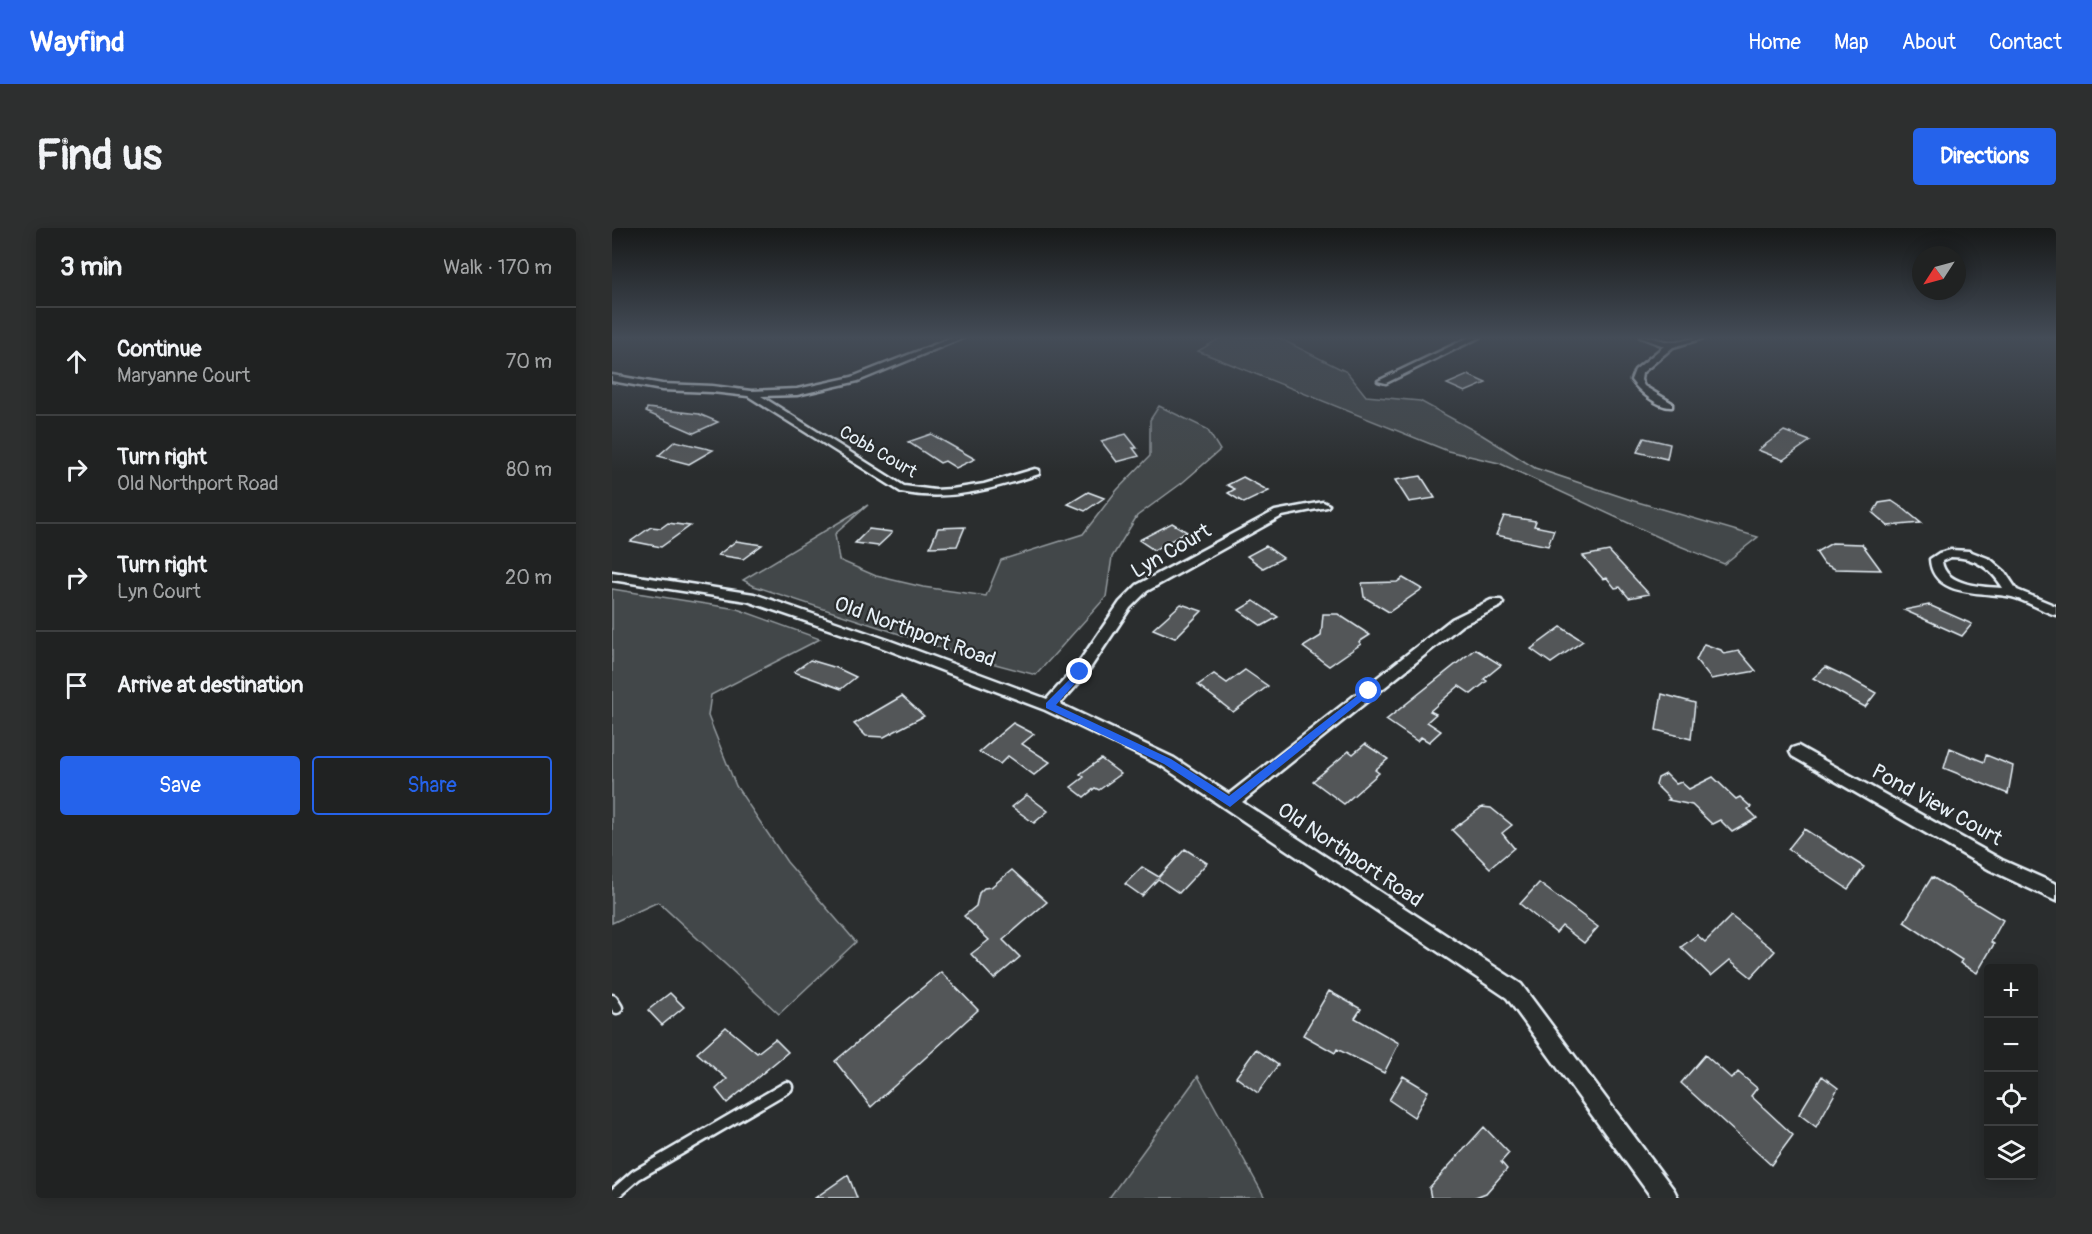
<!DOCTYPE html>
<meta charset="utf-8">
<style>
body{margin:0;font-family:Pangolin,sans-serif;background:#2d2f2f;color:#f1f3f6}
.controls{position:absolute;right:18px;bottom:18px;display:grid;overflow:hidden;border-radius:6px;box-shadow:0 3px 15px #0003}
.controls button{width:54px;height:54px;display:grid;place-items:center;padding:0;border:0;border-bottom:2px solid #3d3f40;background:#202222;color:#f1f3f6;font:30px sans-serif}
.compass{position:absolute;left:1300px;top:18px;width:54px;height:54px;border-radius:50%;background:#202222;box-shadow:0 3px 15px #0003;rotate:234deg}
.stop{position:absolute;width:18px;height:18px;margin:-14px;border:4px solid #2563eb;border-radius:50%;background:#fff}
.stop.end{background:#2563eb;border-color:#fff;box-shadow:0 2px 6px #0008}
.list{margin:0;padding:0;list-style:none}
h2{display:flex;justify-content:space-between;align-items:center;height:78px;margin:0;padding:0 24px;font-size:26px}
h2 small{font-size:20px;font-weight:400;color:#a2a4a5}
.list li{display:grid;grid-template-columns:39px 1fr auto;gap:18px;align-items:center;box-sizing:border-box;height:108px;padding:0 24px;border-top:2px solid #3d3f40}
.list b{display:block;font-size:22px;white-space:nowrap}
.list p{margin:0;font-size:20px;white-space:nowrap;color:#a2a4a5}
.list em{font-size:20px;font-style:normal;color:#a2a4a5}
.actions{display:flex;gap:12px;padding:18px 24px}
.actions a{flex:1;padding:14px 0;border:2px solid #2563eb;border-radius:6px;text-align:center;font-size:21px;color:#2563eb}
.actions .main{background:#2563eb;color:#fff}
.icon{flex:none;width:33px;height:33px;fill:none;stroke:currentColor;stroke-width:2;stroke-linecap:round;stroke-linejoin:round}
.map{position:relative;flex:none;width:1444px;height:970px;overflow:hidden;border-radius:6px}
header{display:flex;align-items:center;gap:36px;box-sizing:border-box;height:84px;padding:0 30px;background:#2563eb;color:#fff}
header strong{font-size:28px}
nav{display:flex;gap:33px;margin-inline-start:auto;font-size:21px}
.intro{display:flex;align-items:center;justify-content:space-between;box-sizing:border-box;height:144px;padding:0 36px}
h1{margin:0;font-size:42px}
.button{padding:15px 27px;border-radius:6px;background:#2563eb;color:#fff;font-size:21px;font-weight:700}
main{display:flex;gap:36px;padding:0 36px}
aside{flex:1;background:#202222;border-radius:6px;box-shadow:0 3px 15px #0003}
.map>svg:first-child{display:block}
.green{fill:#424648;stroke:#959ca0;stroke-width:1.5}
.building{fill:#535759;stroke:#e8f1f8;stroke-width:1.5}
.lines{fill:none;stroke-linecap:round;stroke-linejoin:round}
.lane-casing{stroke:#e8f1f8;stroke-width:15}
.street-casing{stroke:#e8f1f8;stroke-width:5}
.lane{stroke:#2a2d2e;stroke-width:10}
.street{fill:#2a2d2e;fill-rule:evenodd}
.route{fill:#2563eb}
.labels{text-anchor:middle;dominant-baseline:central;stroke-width:4.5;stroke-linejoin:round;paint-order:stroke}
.far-street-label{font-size:18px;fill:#e8f1f8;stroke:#2a2d2e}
.street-label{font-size:21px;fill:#e8f1f8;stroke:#2a2d2e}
</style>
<header>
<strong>Wayfind</strong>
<nav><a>Home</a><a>Map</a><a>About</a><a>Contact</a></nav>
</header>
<div class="intro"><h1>Find us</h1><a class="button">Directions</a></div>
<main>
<aside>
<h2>3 min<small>Walk · 170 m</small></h2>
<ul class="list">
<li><svg class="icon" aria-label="ahead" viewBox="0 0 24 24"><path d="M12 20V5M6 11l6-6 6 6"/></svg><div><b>Continue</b><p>Maryanne Court</p></div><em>70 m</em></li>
<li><svg class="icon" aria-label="right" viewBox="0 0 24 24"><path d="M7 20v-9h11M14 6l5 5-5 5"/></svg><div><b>Turn right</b><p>Old Northport Road</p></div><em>80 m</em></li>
<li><svg class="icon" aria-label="right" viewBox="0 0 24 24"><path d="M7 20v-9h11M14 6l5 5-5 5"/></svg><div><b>Turn right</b><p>Lyn Court</p></div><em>20 m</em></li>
<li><svg class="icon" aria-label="arrive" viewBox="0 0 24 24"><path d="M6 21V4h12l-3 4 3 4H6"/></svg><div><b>Arrive at destination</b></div></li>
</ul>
<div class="actions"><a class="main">Save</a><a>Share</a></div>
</aside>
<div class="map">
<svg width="1444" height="970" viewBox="0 0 1444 970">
<rect width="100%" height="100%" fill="#2a2d2e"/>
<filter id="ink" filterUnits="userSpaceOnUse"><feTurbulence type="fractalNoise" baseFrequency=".0167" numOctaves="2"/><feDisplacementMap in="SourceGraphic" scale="12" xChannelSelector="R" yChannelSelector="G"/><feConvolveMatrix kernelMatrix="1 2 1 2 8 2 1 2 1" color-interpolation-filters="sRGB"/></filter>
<g filter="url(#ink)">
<path class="green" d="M610,109H665L735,144L754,168L808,173L870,207L923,240L1022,273L1146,309L1112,336L1053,312L887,235L836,223L586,123Z
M547,178L595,201L608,222L570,255L525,288L500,329L494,369L424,447L357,429L142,358L131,352L256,277L223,306L227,332L264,348L311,359L374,368L389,332L471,306L505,262L538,228V192Z
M0,361L125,381L208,411L99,467L96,488L124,558L175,634L244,714L167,786L46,674L0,695Z
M586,848L653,970H497Z"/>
<path class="building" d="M856,147L874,155L853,164L835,156Z
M35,180L87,186L106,194L82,205L34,184Z
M1172,203L1198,213L1171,232L1146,222Z
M319,206L363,231L344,240L333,233L328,235L296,214Z
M514,206L525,220H521L527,228L505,234L489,213Z
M1032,210L1058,216L1055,231L1025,224Z
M63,213L101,222L77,236L46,228Z
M809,248L823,270L797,274L783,252Z
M631,249L657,263L632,275L616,265L623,261L615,257Z
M476,264L492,270L473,283L456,276Z
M1280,273L1292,281L1309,295L1276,298L1261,285L1267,275Z
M892,288L924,293L922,298L942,302L936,318L884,307Z
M56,295L78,298L49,319L19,313L39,299L49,300Z
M560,295L575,304L542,322L527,312Z
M353,299L345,318L318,319L326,300Z
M257,301L280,304V305L266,318L243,315Z
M124,313L150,317L131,331L106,327Z
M1220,315L1250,316L1269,342L1223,341L1212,336L1204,324Z
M654,318L671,330L651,340L635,328Z
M997,323L1037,366L1017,370L1008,359L1003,360L995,350L991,351L971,328Z
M791,350L810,361L777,384L752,369L750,355L785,354Z
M642,373L666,389L650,398L627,382Z
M569,376L590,383L563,410L541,401Z
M1317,377L1360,396L1350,408L1292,382Z
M711,386H726L758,407L747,414L749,416L717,438L691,419L709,408Z
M949,399L971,413L939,435L919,421Z
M1092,416L1109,422L1112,426L1127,423L1144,443L1099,451L1084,432Z
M863,421L889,437L872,451L875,453L859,466L847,458L818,483L824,486L815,494L829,503L817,514L809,509L805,513L774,492Z
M198,432L225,440L244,449L229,461L182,444Z
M1214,439L1237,450L1264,465L1253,479L1201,450Z
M633,442L656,458L621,484L586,457L602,446L615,455Z
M1050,466L1083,475L1079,511L1044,502Z
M290,468L312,488L272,509L254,508L242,496Z
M401,495L422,506L410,516L438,534L422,547L396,528L388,536L367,524Z
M753,516L776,531L763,542L767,545L732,576L701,553L737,523L741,526Z
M1338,520L1372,534L1374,527L1401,538L1396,566L1332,540Z
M489,531L509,546L487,562L483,560L472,569L459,559L472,549L468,546Z
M1054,546L1064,556L1069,554L1077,561L1101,549L1124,571L1128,569L1139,579L1136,581L1145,590L1120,604L1108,592L1100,596L1080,577L1056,572L1058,571L1044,557L1046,550Z
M415,567L436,583L422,595L400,579Z
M870,579L879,580L900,597L890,605L902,620L878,640L840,602Z
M1192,601L1252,639L1236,661L1176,621Z
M573,621L595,635L567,665L546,651L530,668L513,656L530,639L547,649Z
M400,642L435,674L391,712L408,729L382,751L359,726L377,712L352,688L364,678L367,665L372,660L379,659Z
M1320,649L1391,692L1379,714L1382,716L1365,745L1348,735L1350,732L1292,694Z
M927,655L986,699L972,715L950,698L944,705L908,676Z
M1119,688L1163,723L1139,749L1118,732L1099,748L1069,719L1085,707L1093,714Z
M329,744L366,782L259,879L223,833Z
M717,763L749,781L743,790L787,815L772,845L725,821L723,825L691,807Z
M58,765L72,779L50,797L36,782Z
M114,799L145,825L163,811L176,824L115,875L104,861L115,851L85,825Z
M644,821L666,837L646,865L624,849Z
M1093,827L1120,851L1126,844L1145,860L1139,868L1181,907L1159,937L1069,855Z
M791,848L816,863L802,889L777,872Z
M1210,848L1226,860L1204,899L1187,886Z
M872,899L897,925L889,934L895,941L874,965L861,970H819L817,960Z
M236,947L245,970H203Z"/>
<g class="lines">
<g class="lane-casing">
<path id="lane" d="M0,772L5,780
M0,968L24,947L175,859"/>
</g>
<g class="street-casing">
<path id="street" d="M342,109H353L246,153L185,167L149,168L292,258L323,262L340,261L372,256L423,241L427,242V246C381,261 337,274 289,264L136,168L100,164L50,162L0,153V147L50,156L100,158L139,163L185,161L240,149Z
M858,109H868L774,155L766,153Z
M1028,109C1038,108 1046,112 1057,114C1069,115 1082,108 1095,109L1061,119L1030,145L1029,152L1032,158L1060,175V179C1046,180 1027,163 1019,152L1023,142L1052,118Z
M711,274L717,277L715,279L670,288L535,363L518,380L473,448L448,476L562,530L617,566L840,391L879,372H889L891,375L889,378L850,397L630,574L909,756L1062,962L1066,970H1040L895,770L550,538L433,482L266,418L135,373L0,352V344L142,366L276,412L435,471L463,440L508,374L525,357L663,283Z
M1339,322L1357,323L1378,331L1393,344L1405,362L1444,378V387C1429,383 1416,373 1400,369C1374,363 1320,371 1318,331L1327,325ZM1339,329C1363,329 1379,340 1391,360C1372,359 1332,358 1330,333Z
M1186,518L1390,632L1444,656V673L1378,642L1180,528L1178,524L1180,520Z"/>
</g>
<use href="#lane" class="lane"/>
<use href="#street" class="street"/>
</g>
</g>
<linearGradient id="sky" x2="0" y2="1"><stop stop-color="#171919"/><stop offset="0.45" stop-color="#444c57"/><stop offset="1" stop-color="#444c57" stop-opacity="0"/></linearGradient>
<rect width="1444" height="244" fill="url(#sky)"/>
<path class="route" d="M468,441L471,442V446L444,477L559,531L617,568L754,461H761L762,463L618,579L552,536L434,480V475Z"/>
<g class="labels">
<g class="far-street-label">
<text transform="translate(266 224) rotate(30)">Cobb Court</text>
</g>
<g class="street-label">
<text transform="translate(559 323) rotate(-30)">Lyn Court</text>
<text transform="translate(303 404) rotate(20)">Old Northport Road</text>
<text transform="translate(1325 577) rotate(29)">Pond View Court</text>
<text transform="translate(738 627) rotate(34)">Old Northport Road</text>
</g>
</g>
</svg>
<div class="controls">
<button>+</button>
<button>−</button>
<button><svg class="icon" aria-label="locate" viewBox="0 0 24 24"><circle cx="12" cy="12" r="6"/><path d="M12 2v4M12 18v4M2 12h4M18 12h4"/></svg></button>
<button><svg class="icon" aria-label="layers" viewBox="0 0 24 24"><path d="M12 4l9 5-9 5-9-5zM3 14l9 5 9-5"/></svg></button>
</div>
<svg class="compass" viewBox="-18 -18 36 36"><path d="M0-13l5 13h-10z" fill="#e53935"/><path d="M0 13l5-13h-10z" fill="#a2a4a5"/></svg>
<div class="stop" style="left:757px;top:463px"></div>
<div class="stop end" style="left:468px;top:444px"></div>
</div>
</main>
